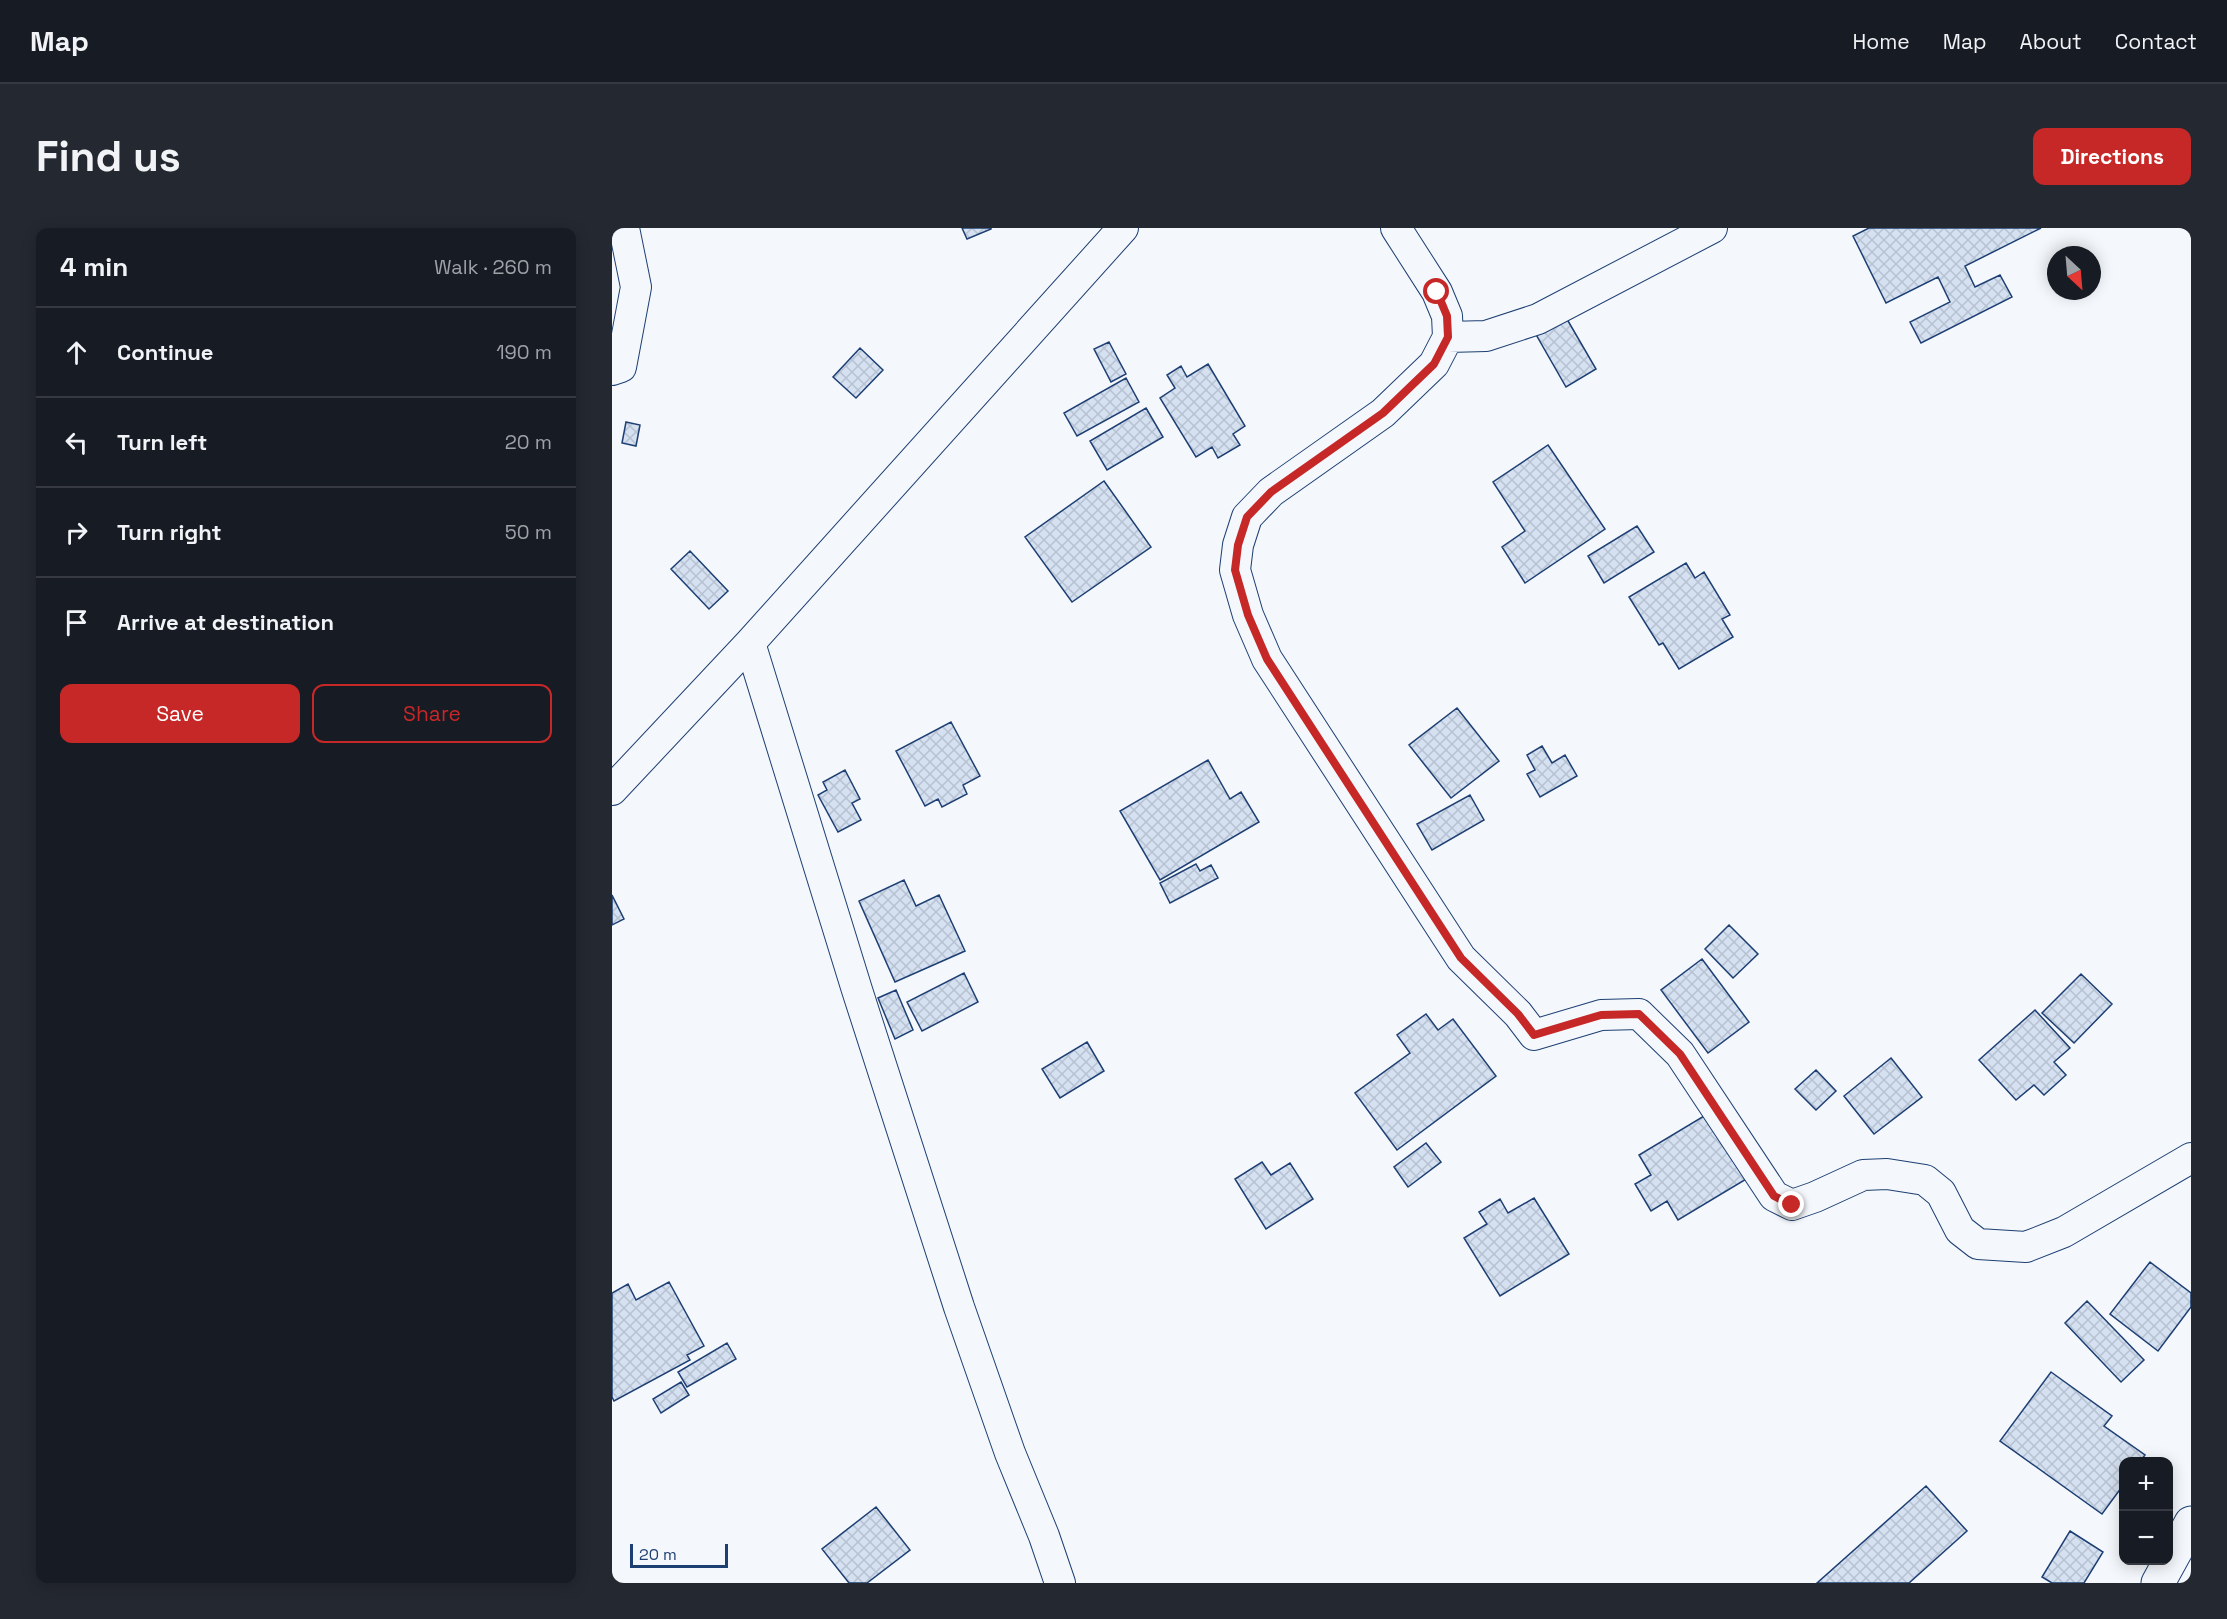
<!DOCTYPE html>
<meta charset="utf-8">
<style>
body{margin:0;font-family:"Space Grotesk",sans-serif;background:#242831;color:#f1f3f6}
.controls{position:absolute;right:18px;bottom:18px;display:grid;overflow:hidden;border-radius:12px;box-shadow:0 3px 15px #0003}
.controls button{width:54px;height:54px;display:grid;place-items:center;padding:0;border:0;border-bottom:2px solid #363941;background:#171b24;color:#f1f3f6;font:30px sans-serif}
.compass{position:absolute;left:1435px;top:18px;width:54px;height:54px;border-radius:50%;background:#171b24;box-shadow:0 3px 15px #0003;rotate:154deg}
.scale{position:absolute;left:18px;bottom:15px;width:98px;box-sizing:border-box;padding-left:6px;border:3px solid #1d3f73;border-top:0;font-size:16px;line-height:21px;white-space:nowrap;color:#1d3f73;-webkit-text-stroke:4px #f4f7fb;paint-order:stroke}
.stop{position:absolute;width:18px;height:18px;margin:-14px;border:4px solid #c62828;border-radius:50%;background:#fff}
.stop.end{background:#c62828;border-color:#fff;box-shadow:0 2px 6px #0008}
.list{margin:0;padding:0;list-style:none}
h2{display:flex;justify-content:space-between;align-items:center;height:78px;margin:0;padding:0 24px;font-size:26px}
h2 small{font-size:20px;font-weight:400;color:#9ea1a6}
.list li{display:grid;grid-template-columns:39px 1fr auto;gap:18px;align-items:center;box-sizing:border-box;height:90px;padding:0 24px;border-top:2px solid #363941}
.list b{display:block;font-size:22px;white-space:nowrap}
.list em{font-size:20px;font-style:normal;color:#9ea1a6}
.actions{display:flex;gap:12px;padding:18px 24px}
.actions a{flex:1;padding:14px 0;border:2px solid #c62828;border-radius:12px;text-align:center;font-size:21px;color:#c62828}
.actions .main{background:#c62828;color:#fff}
.icon{flex:none;width:33px;height:33px;fill:none;stroke:currentColor;stroke-width:2;stroke-linecap:round;stroke-linejoin:round}
.map{position:relative;flex:none;width:1579px;height:1355px;overflow:hidden;border-radius:12px}
header{display:flex;align-items:center;gap:36px;box-sizing:border-box;height:84px;padding:0 30px;background:#171b24;border-bottom:2px solid #363941}
header strong{font-size:28px}
nav{display:flex;gap:33px;margin-inline-start:auto;font-size:21px}
.intro{display:flex;align-items:center;justify-content:space-between;box-sizing:border-box;height:144px;padding:0 36px}
h1{margin:0;font-size:42px}
.button{padding:15px 27px;border-radius:12px;background:#c62828;color:#fff;font-size:21px;font-weight:700}
main{display:flex;gap:36px;padding:0 36px}
aside{flex:1;background:#171b24;border-radius:12px;box-shadow:0 3px 15px #0003}
.map>svg:first-child{display:block}
.building{fill:url(#building-cross-hatch);stroke:#1d3f73;stroke-width:1.5}
.lines{fill:none;stroke-linecap:round;stroke-linejoin:round}
.street-casing{stroke:#1d3f73;stroke-width:32}
.secondary-casing{stroke:#1d3f73;stroke-width:35}
.street{stroke:#f4f7fb;stroke-width:30}
.secondary{stroke:#f4f7fb;stroke-width:33}
.route{stroke:#c62828;stroke-width:8}
</style>
<header>
<strong>Map</strong>
<nav><a>Home</a><a>Map</a><a>About</a><a>Contact</a></nav>
</header>
<div class="intro"><h1>Find us</h1><a class="button">Directions</a></div>
<main>
<aside>
<h2>4 min<small>Walk · 260 m</small></h2>
<ul class="list">
<li><svg class="icon" aria-label="ahead" viewBox="0 0 24 24"><path d="M12 20V5M6 11l6-6 6 6"/></svg><div><b>Continue</b></div><em>190 m</em></li>
<li><svg class="icon" aria-label="left" viewBox="0 0 24 24"><path d="M17 20v-9H6M10 6l-5 5 5 5"/></svg><div><b>Turn left</b></div><em>20 m</em></li>
<li><svg class="icon" aria-label="right" viewBox="0 0 24 24"><path d="M7 20v-9h11M14 6l5 5-5 5"/></svg><div><b>Turn right</b></div><em>50 m</em></li>
<li><svg class="icon" aria-label="arrive" viewBox="0 0 24 24"><path d="M6 21V4h12l-3 4 3 4H6"/></svg><div><b>Arrive at destination</b></div></li>
</ul>
<div class="actions"><a class="main">Save</a><a>Share</a></div>
</aside>
<div class="map">
<svg width="1579" height="1355" viewBox="0 0 1579 1355">
<defs>
<pattern id="building-cross-hatch" width="8" height="8" patternUnits="userSpaceOnUse" patternTransform="scale(1.5)"><rect width="8" height="8" fill="#d5e0f0"/><path d="M0 0l8 8M0 8l8-8" fill="none" stroke="#b6c1d1"/></pattern>
</defs>
<rect width="100%" height="100%" fill="#f4f7fb"/>
<path class="building" d="M350,0H379V1L355,11Z
M1257,0H1429L1353,38L1363,59L1388,47L1400,69L1309,115L1298,94L1338,74L1326,49L1274,75L1241,8Z
M952,86L984,141L954,159L922,103Z
M497,114L514,146L499,154L482,121Z
M248,120L271,142L244,170L221,149Z
M596,136L633,198L621,206L628,217L606,230L600,219L584,229L548,170L563,160L555,147L569,138L575,149Z
M514,150L527,174L465,208L452,185Z
M534,180L551,209L495,242L478,213Z
M14,194L28,197L24,218L10,215Z
M936,217L993,301L913,355L890,319L913,303L881,254Z
M492,253L539,319L460,374L413,309Z
M1025,298L1042,324L992,355L976,328Z
M78,323L116,363L97,381L59,341Z
M1074,335L1083,350L1092,344L1118,387L1110,391L1121,409L1067,441L1051,415L1047,417L1017,369Z
M845,480L887,533L839,570L797,517Z
M339,494L368,548L351,557L355,566L330,579L326,571L313,578L284,523Z
M930,518L940,535L953,527L965,548L928,569L915,546L923,542L915,527Z
M596,532L618,571L629,564L647,594L548,652L508,583Z
M233,542L248,571L240,575L249,592L226,604L206,567L215,562L211,554Z
M858,567L872,592L820,622L805,596Z
M584,636L588,643L599,637L606,650L558,675L548,655Z
M292,652L304,678L327,667L353,723L283,754L247,673Z
M0,667L12,691L0,697Z
M1117,697L1146,726L1121,750L1093,721Z
M1090,731L1137,794L1096,825L1049,762Z
M352,745L366,774L310,803L295,774Z
M1469,746L1500,776L1462,815L1430,785Z
M284,762L301,802L283,811L266,770Z
M1423,782L1458,820L1442,834L1454,847L1432,867L1422,857L1404,872L1367,832Z
M814,786L826,802L841,791L884,848L785,922L743,865L798,825L785,807Z
M475,814L492,843L448,870L430,841Z
M1279,830L1310,869L1262,906L1232,868Z
M1204,842L1224,863L1204,882L1183,861Z
M1097,885L1136,950L1066,992L1055,973L1039,983L1023,956L1039,947L1027,927Z
M814,915L829,934L796,959L782,939Z
M650,934L659,947L678,935L701,971L654,1001L623,951Z
M922,970L957,1026L888,1068L852,1010L875,996L867,984L888,971L896,985Z
M1538,1034L1579,1065V1079L1546,1123L1498,1086Z
M57,1054L92,1118L75,1127L78,1132L2,1173L0,1169V1065L16,1056L24,1072Z
M1475,1073L1532,1132L1509,1154L1453,1095Z
M115,1115L124,1131L75,1159L66,1144Z
M1439,1144L1500,1188L1492,1198L1533,1227L1528,1234H1512V1256L1490,1286L1388,1213Z
M69,1154L77,1167L49,1185L41,1171Z
M1314,1258L1355,1303L1297,1355H1205Z
M264,1279L298,1322L255,1355H237L210,1321Z
M1458,1303L1491,1324L1472,1355H1440L1430,1349Z"/>
<g class="lines">
<g class="street-casing">
<path id="street" d="M784,0L825,64L835,88L836,109L822,136L771,185L659,264L635,289L626,317L623,342L636,387L655,431L849,730L906,786L922,807L989,787L1027,786L1068,826L1162,968L1180,977L1203,969L1251,947L1275,946L1313,952L1329,965L1348,1002L1366,1016L1414,1019L1452,1004L1579,930
M836,109L874,108L926,91L1100,0
M0,142L9,139L24,59L12,0
M138,415L245,762L347,1079L398,1225L432,1308L448,1355
M0,562L138,415L511,0"/>
</g>
<g class="secondary-casing">
<path id="secondary" d="M1546,1355L1579,1295"/>
</g>
<use href="#street" class="street"/>
<use href="#secondary" class="secondary"/>
</g>
<g class="lines">
<path class="route" d="M825,64L835,88L836,109L822,136L771,185L659,264L635,289L626,317L623,342L636,387L655,431L849,730L906,786L922,807L989,787L1027,786L1068,826L1162,968L1180,977"/>
</g>
</svg>
<div class="controls">
<button>+</button>
<button>−</button>
</div>
<svg class="compass" viewBox="-18 -18 36 36"><path d="M0-13l5 13h-10z" fill="#e53935"/><path d="M0 13l5-13h-10z" fill="#9ea1a6"/></svg>
<div class="scale">20 m</div>
<div class="stop" style="left:825px;top:64px"></div>
<div class="stop end" style="left:1180px;top:977px"></div>
</div>
</main>
